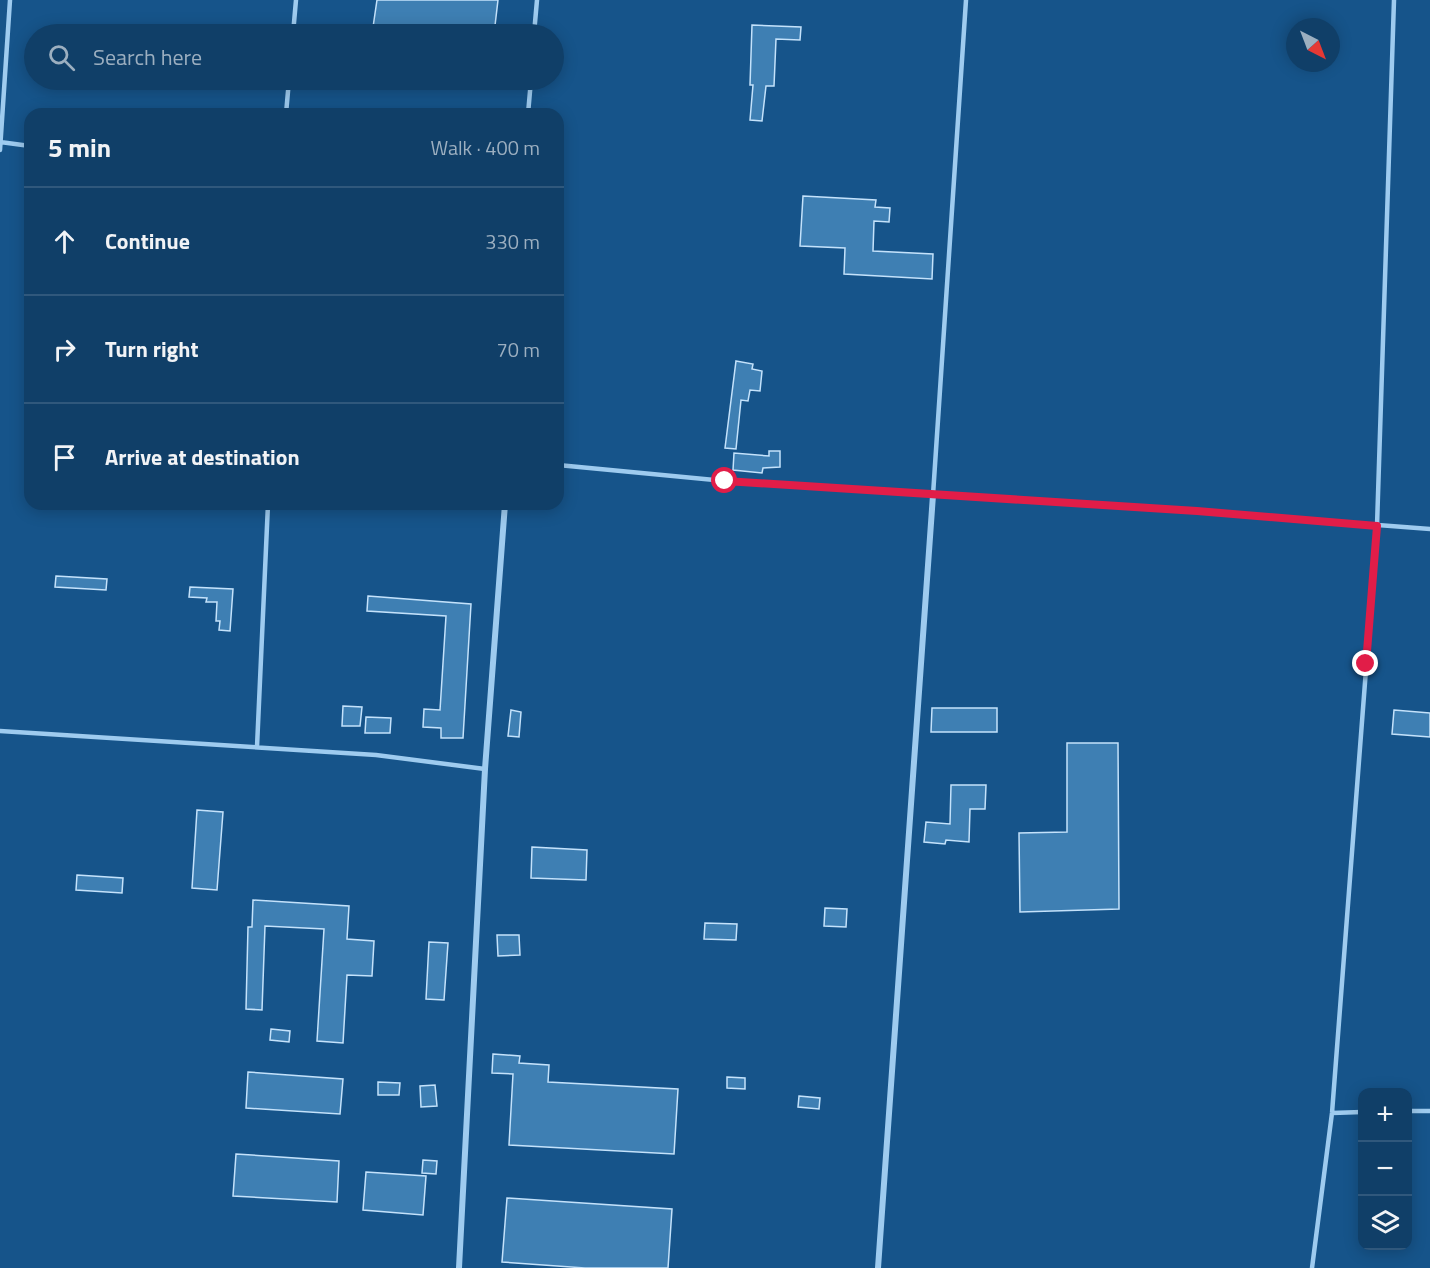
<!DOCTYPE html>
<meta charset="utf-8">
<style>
body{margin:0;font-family:"Titillium Web",sans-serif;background:#1e4a71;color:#f1f3f6}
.controls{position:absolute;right:18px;bottom:18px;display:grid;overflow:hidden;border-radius:12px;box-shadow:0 3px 15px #0003}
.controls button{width:54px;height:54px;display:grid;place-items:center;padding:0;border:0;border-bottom:2px solid #30587c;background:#103f68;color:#f1f3f6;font:30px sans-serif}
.compass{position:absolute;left:1286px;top:18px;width:54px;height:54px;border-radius:50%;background:#103f68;box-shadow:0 3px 15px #0003;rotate:138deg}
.stop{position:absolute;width:18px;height:18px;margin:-14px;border:4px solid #e11d48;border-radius:50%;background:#fff}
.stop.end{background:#e11d48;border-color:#fff;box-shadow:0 2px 6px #0008}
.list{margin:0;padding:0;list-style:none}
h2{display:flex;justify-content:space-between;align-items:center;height:78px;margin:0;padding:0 24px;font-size:26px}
h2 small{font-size:20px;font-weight:400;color:#9cafc0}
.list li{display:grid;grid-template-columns:39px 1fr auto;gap:18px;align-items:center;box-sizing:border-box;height:108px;padding:0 24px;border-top:2px solid #30587c}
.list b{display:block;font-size:22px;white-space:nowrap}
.list em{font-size:20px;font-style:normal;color:#9cafc0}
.icon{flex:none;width:33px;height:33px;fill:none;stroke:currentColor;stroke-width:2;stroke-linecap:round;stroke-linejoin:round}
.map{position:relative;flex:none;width:1430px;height:1268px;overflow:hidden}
.search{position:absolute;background:#103f68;box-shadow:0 3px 15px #0003;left:24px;top:24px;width:540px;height:66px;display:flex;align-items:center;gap:15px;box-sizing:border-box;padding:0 21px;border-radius:33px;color:#9cafc0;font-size:22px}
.panel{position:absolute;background:#103f68;box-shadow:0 3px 15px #0003;left:24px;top:108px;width:540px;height:402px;border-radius:18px}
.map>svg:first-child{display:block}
.building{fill:#3e7fb3;stroke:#c4e2fb;stroke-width:1.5}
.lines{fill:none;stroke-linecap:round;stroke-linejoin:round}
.service{stroke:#9ecbef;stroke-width:4.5}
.minor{stroke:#9ecbef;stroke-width:6}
.route{stroke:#e11d48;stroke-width:8}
</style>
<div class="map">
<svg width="1430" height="1268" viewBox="0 0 1430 1268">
<rect width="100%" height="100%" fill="#16548a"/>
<path class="building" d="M377,0H498L494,34H372Z
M752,25L801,27L800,40L776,39L774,86H766L762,121L750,120L753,85H750Z
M803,196L876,200L875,207L890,208L889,222L874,221L873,251L933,254L932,279L844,274L845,248L800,246Z
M736,361L753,364L752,369L762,371L760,391L750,390L748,401L741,400L736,449L725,448Z
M769,451H780V467L763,468L762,473L733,470L734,453L769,456Z
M56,576L107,579L106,590L55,587Z
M190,587L233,589L230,631L219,630L220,621H216L217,602H206L207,598L189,597Z
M368,596L471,604L463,738H441V728L423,727L424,709L440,710L446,616L367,611Z
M343,706L362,707L360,726H342Z
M932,708H997V732H931Z
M511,710L521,712L519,737L508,736Z
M1394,710L1430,713V737L1392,734Z
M366,717L391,718L390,733H365Z
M1067,743H1118L1119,909L1020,912L1019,833L1067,832Z
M951,785H986L985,809H970L969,842L946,840L945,844L924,842L926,822L950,824Z
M197,810L223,812L217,890L192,888Z
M532,847L587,850L586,880L531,878Z
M77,875L123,878L122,893L76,890Z
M253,900L349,906L347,939L374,941L372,976L347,975L343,1043L317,1041L324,929L265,926L262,1010L246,1009L248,927H252Z
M825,908L847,909L846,927L824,926Z
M705,923L737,924L736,940L704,939Z
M497,935H519L520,955L498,956Z
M429,942L448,943L444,1000L426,999Z
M271,1029L290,1031L289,1042L270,1040Z
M493,1054L520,1056L519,1063L549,1065L548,1082L678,1089L674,1154L509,1145L513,1074L492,1073Z
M248,1072L343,1079L340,1114L246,1108Z
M727,1077L745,1078V1089L727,1088Z
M378,1082L400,1083L399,1095H378Z
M435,1085L437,1106L421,1107L420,1086Z
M799,1096L820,1098L819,1109L798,1107Z
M236,1154L339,1161L337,1202L233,1196Z
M423,1160L437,1161L436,1174L422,1173Z
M366,1172L426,1176L423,1215L363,1210Z
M507,1198L672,1209L668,1268H585L502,1262Z"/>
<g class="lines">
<path class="service" d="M293,34L296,0
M534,34L537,0
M286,114L289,80
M528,114L531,80
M0,142L30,146
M0,150L10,0
M558,465L725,481L1197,511L1430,529
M933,495L966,0
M0,731L376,755L485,769
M257,747L268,504
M1408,1111H1430
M1332,1113L1362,1112
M1312,1268L1332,1113L1377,526L1394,0"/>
<path class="minor" d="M459,1268L485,769L505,504
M878,1268L933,495"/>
</g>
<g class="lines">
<path class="route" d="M725,481L1197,511L1377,526L1366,664"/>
</g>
</svg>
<div class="controls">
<button>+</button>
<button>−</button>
<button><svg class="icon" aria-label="layers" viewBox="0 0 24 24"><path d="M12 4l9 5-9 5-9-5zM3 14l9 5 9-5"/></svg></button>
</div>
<svg class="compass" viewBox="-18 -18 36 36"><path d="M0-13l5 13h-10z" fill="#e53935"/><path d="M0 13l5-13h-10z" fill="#9cafc0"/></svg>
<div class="stop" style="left:725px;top:481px"></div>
<div class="stop end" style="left:1366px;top:664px"></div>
<div class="search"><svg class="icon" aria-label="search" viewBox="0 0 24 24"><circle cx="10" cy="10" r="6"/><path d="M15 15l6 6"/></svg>Search here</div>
<section class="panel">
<h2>5 min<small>Walk · 400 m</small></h2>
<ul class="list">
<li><svg class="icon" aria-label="ahead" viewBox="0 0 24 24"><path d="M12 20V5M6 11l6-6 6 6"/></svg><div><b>Continue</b></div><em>330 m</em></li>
<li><svg class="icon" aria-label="right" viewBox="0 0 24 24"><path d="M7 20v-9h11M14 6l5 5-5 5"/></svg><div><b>Turn right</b></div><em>70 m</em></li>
<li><svg class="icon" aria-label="arrive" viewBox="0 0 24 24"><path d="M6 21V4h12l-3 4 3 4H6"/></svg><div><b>Arrive at destination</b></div></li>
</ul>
</section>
</div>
